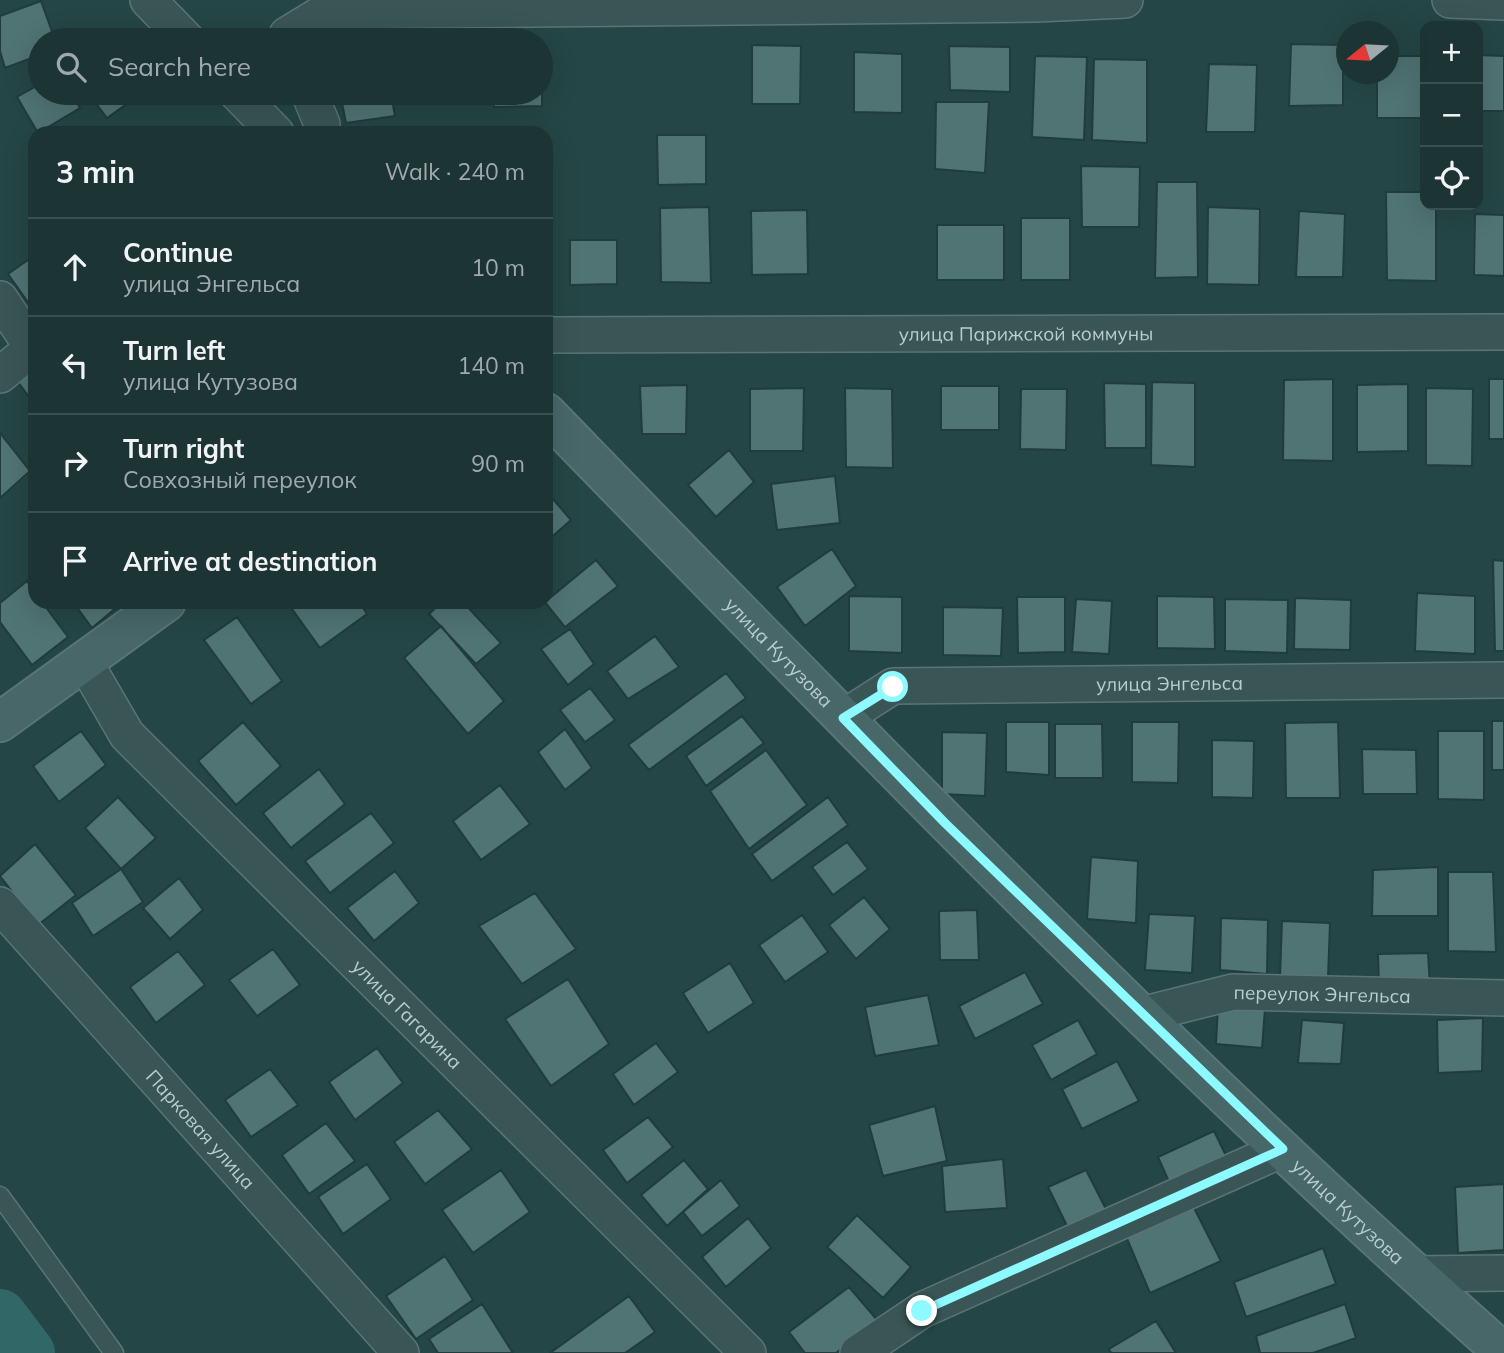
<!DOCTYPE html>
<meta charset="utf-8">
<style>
body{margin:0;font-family:Mulish,sans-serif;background:#253c3c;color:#f1f3f6}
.controls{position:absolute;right:21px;top:21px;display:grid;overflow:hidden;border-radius:14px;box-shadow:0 7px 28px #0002}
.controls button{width:63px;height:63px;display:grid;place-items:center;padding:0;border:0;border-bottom:2px solid #3a4f4f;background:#1c3434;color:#f1f3f6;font:35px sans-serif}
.compass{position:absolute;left:1336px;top:21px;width:63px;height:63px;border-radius:50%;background:#1c3434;box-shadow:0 7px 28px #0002;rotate:252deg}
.stop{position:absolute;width:21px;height:21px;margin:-16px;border:5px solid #8cfaff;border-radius:50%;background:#fff}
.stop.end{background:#8cfaff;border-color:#fff;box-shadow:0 2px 7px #0008}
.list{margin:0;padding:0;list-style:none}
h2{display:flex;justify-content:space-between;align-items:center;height:91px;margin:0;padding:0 28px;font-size:30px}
h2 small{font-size:23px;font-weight:400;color:#a0aaac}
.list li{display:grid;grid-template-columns:46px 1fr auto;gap:21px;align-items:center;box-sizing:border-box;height:98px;padding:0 28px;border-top:2px solid #3a4f4f}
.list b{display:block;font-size:26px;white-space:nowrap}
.list p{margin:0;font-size:23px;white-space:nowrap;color:#a0aaac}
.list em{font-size:23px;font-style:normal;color:#a0aaac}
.icon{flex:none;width:38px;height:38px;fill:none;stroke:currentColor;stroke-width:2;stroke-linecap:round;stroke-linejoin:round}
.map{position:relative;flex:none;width:1504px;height:1353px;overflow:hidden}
.search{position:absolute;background:#1c3434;box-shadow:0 7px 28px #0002;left:28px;top:28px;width:525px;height:77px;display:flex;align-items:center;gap:18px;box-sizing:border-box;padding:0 24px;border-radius:38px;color:#a0aaac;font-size:26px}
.panel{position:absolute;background:#1c3434;box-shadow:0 7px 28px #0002;left:28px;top:126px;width:525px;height:483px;border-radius:21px}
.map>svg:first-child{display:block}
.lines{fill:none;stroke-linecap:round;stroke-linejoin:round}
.river{stroke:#326768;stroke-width:54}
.building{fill:#507373;stroke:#203c3d;stroke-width:2}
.service-casing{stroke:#5b7475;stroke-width:21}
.minor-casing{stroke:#5b7475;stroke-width:38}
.secondary-casing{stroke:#5b7475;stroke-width:42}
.service{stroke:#3a5555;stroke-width:18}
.minor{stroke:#3a5555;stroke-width:35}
.secondary{stroke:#476768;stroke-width:38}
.route{stroke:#8cfaff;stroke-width:9}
.labels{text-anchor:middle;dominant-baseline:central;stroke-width:6;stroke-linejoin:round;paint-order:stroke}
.street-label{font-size:19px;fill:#b7cdce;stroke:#1e3a3b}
</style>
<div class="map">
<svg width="1504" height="1353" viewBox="0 0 1504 1353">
<rect width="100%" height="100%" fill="#254646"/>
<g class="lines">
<path class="river" d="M0,1316L28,1353"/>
</g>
<path class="building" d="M41,1L55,40H40V55L5,68L0,51V16Z
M1291,44L1343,45V105L1289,106Z
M752,45L801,46L800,104H752Z
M949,46L1010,47V92L950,90Z
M854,52L902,54V113L854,112Z
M1478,55L1504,56V111H1478Z
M542,56V106L494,107L493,93H541Z
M1035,56L1087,57L1084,140L1032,137Z
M1388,56H1422L1421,118H1377V74H1388Z
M1094,59L1147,60V143L1092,140Z
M1209,64L1257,65L1255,132H1206Z
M40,84V93H71L80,108L38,133L17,97Z
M88,93H142L107,118Z
M340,93H391L395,116L346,123Z
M429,93H485V102H429Z
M936,102H989L985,173L935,169Z
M657,135H706V184L658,185Z
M1081,166L1140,167L1139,227H1082Z
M1157,182H1197L1198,277L1155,278Z
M1386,192H1425V205H1436V281L1387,280Z
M709,207L711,283L661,282L660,208Z
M1208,207L1260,209L1259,285L1207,284Z
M807,210L808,274L752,275L751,211Z
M1299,211L1345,214L1343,277H1296Z
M1475,214L1504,215V276L1474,275Z
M1021,218H1070V280H1021Z
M937,225H1004V280H937Z
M570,240H617V284L570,285Z
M35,255V306L32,308L8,274Z
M35,369V405L18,382Z
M1333,379V461L1283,460L1284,380Z
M1489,379H1504V439H1489Z
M1152,382L1195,383V467L1151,465Z
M1104,383L1146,384V448H1105Z
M1408,384V451L1357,452V385Z
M687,385L686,434H642L640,386Z
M941,386H999V430H941Z
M804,388L803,451H750V389Z
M845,388L892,389L893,468L846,467Z
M1426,388L1473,389L1472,466L1426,465Z
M1021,389H1067L1066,450L1020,449Z
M0,433L30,471L0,498Z
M729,450L754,482L716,517L688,485Z
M835,476L840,523L777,530L771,484Z
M546,491L571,520L546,542Z
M832,549L856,586L805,626L777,587Z
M596,560L618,586L565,627L545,602Z
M1493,560L1504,561V651H1495Z
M27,581L35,593V602H42L68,637L32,665L0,622V603Z
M1417,593L1475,596V654L1415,651Z
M849,596L902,597V653L849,651Z
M1157,596L1214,597L1215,649L1157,648Z
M1017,597H1065V652L1018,653Z
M1295,598L1351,600L1350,650L1294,649Z
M1076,599L1112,601L1109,654L1072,652Z
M1225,599L1288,600L1287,653L1225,651Z
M73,602H123L92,628Z
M287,602H359L367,614L320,648Z
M442,602H463L501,643L476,664L429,614Z
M943,607L1003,608L1001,656L943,655Z
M237,617L282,681L251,704L204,640Z
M441,626L504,701L468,734L404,658Z
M570,629L594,664L568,685L541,649Z
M655,636L679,667L628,699L607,671Z
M726,673L746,698L649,770L628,745Z
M590,688L615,720L585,742L560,710Z
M742,716L764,743L706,786L686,756Z
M1492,721H1504V770H1492Z
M243,722L281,766L236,805L198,761Z
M1006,722H1049V775L1006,772Z
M1132,722H1179L1178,783L1132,782Z
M1338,722L1340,798H1286L1285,723Z
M1055,724H1102L1103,778H1055Z
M565,729L592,768L565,790L538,752Z
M81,731L106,765L59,802L33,766Z
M1438,731H1484V800L1438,799Z
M942,732L987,733L985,796L942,794Z
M1212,740L1254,741L1253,798L1212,797Z
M1362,749L1416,750L1417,794H1363Z
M766,750L807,805L749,849L710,791Z
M319,769L345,804L291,848L263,813Z
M500,785L530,824L481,860L453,821Z
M118,797L156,838L121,869L85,828Z
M828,797L848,825L772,881L752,854Z
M371,813L394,843L330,893L305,861Z
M847,842L868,869L833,895L812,867Z
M35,844L76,895L38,925L0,876Z
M1091,857L1138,861L1136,923L1087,919Z
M1438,867V916H1372L1373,870Z
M121,869L143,902L93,936L72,903Z
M395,871L419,903L374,941L347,908Z
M1448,872H1493L1496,952L1448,951Z
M179,878L203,910L170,939L143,908Z
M535,893L576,949L522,984L479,926Z
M864,897L890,929L856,959L829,925Z
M977,910L979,960H940L939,911Z
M1149,914L1195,916L1192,973L1145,970Z
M802,915L828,952L785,982L759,945Z
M1221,918L1268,920L1267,974L1220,970Z
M1282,921L1330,923L1328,978L1280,976Z
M273,949L300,985L257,1016L229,980Z
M178,951L205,985L156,1023L130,987Z
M1428,953L1430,986L1379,988L1378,954Z
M730,963L754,1003L708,1033L683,993Z
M1025,972L1043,1004L975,1039L959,1006Z
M568,979L609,1044L551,1086L505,1019Z
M928,995L939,1045L875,1056L865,1007Z
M1218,1006L1265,1009L1262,1048L1216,1044Z
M1483,1018L1482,1071L1438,1073L1437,1020Z
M1078,1020L1097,1054L1051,1080L1032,1045Z
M1302,1020L1344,1023L1341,1064L1298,1063Z
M656,1043L678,1072L634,1105L613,1074Z
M377,1048L403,1083L355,1120L329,1082Z
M1117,1061L1139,1101L1082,1129L1062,1089Z
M270,1069L298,1105L251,1137L225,1100Z
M935,1106L947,1161L883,1176L869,1125Z
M438,1110L472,1149L425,1184L394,1142Z
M648,1117L673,1147L627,1183L603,1150Z
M326,1123L355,1161L309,1194L282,1155Z
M1214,1131L1231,1166L1173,1191L1158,1157Z
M1003,1159L1007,1208L945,1212L942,1166Z
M684,1160L708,1189L667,1226L641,1195Z
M367,1164L391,1199L343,1234L318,1197Z
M501,1170L530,1212L473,1253L442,1210Z
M1086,1170L1109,1215L1070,1232L1048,1187Z
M721,1180L740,1206L702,1236L683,1212Z
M1504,1184V1250L1458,1253L1455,1187Z
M1191,1202L1221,1261L1150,1293L1125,1234Z
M857,1215L911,1267L883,1298L827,1247Z
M748,1218L771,1248L726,1287L702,1257Z
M1323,1248L1336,1284L1246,1317L1234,1282Z
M445,1256L473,1300L416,1339L386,1296Z
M849,1287L878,1321L836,1353H805L789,1332Z
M629,1296L655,1332L625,1353H550Z
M482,1304L513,1353H438L429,1339Z
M1345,1304L1356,1338L1313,1353H1260L1256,1336Z
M1156,1321L1176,1353H1111L1109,1349Z"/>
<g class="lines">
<g class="service-casing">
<path id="service" d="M0,1196L114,1353"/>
</g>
<g class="minor-casing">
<g id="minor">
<path d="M148,0L187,40"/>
<path d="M1450,0L1504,2"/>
<path d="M289,40L287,35L326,11L1036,4L1125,0"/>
<path d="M237,93L276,133"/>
<path d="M309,93L322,124V133"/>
<path d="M0,299L33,348L0,375"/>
<path id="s1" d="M546,335L1504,332"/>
<path id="s2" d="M84,661L127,735L748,1353"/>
<path id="s3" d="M843,718L893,686L1504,680"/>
<path id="s4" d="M0,905L401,1353"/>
<path id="s5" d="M1141,1015L1233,992L1504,998"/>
<path d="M1415,1274L1504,1273"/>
<path d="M858,1353L922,1310L1283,1149"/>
</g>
</g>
<g class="secondary-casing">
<g id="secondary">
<path id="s6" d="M546,413C858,734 1169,1056 1504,1353"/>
<path d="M0,722L166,602"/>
</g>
</g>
<use href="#service" class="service"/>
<use href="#minor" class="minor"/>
<use href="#secondary" class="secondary"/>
</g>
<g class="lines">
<path class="route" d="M893,687L843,718L945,823L1283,1149L922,1311"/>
</g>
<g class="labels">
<g class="street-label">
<text stroke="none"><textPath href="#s1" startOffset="480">улица Парижской коммуны</textPath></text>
<text stroke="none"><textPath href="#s6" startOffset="334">улица Кутузова</textPath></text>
<text stroke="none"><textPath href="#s3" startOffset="336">улица Энгельса</textPath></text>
<text stroke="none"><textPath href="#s5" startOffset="184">переулок Энгельса</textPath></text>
<text stroke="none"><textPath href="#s2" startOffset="481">улица Гагарина</textPath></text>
<text stroke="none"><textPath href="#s4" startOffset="301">Парковая улица</textPath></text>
<text stroke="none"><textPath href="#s6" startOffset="1132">улица Кутузова</textPath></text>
</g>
</g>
</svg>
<div class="controls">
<button>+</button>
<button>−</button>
<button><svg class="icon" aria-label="locate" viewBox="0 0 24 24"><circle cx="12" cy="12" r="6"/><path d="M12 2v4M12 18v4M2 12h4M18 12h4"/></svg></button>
</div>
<svg class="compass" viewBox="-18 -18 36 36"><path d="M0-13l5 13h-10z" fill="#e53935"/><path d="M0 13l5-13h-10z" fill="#a0aaac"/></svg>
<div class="stop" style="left:893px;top:687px"></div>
<div class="stop end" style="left:922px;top:1311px"></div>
<div class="search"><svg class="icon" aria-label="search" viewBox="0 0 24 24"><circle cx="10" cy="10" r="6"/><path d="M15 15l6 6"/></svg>Search here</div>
<section class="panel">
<h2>3 min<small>Walk · 240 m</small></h2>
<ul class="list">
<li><svg class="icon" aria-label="ahead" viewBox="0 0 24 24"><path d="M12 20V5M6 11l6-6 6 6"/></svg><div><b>Continue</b><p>улица Энгельса</p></div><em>10 m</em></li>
<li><svg class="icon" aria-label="left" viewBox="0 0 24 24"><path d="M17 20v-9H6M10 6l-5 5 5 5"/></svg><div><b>Turn left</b><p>улица Кутузова</p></div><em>140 m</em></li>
<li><svg class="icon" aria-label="right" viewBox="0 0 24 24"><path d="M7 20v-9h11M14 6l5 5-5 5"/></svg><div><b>Turn right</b><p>Совхозный переулок</p></div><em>90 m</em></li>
<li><svg class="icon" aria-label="arrive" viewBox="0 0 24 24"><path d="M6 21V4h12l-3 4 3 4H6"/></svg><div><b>Arrive at destination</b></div></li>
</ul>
</section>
</div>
